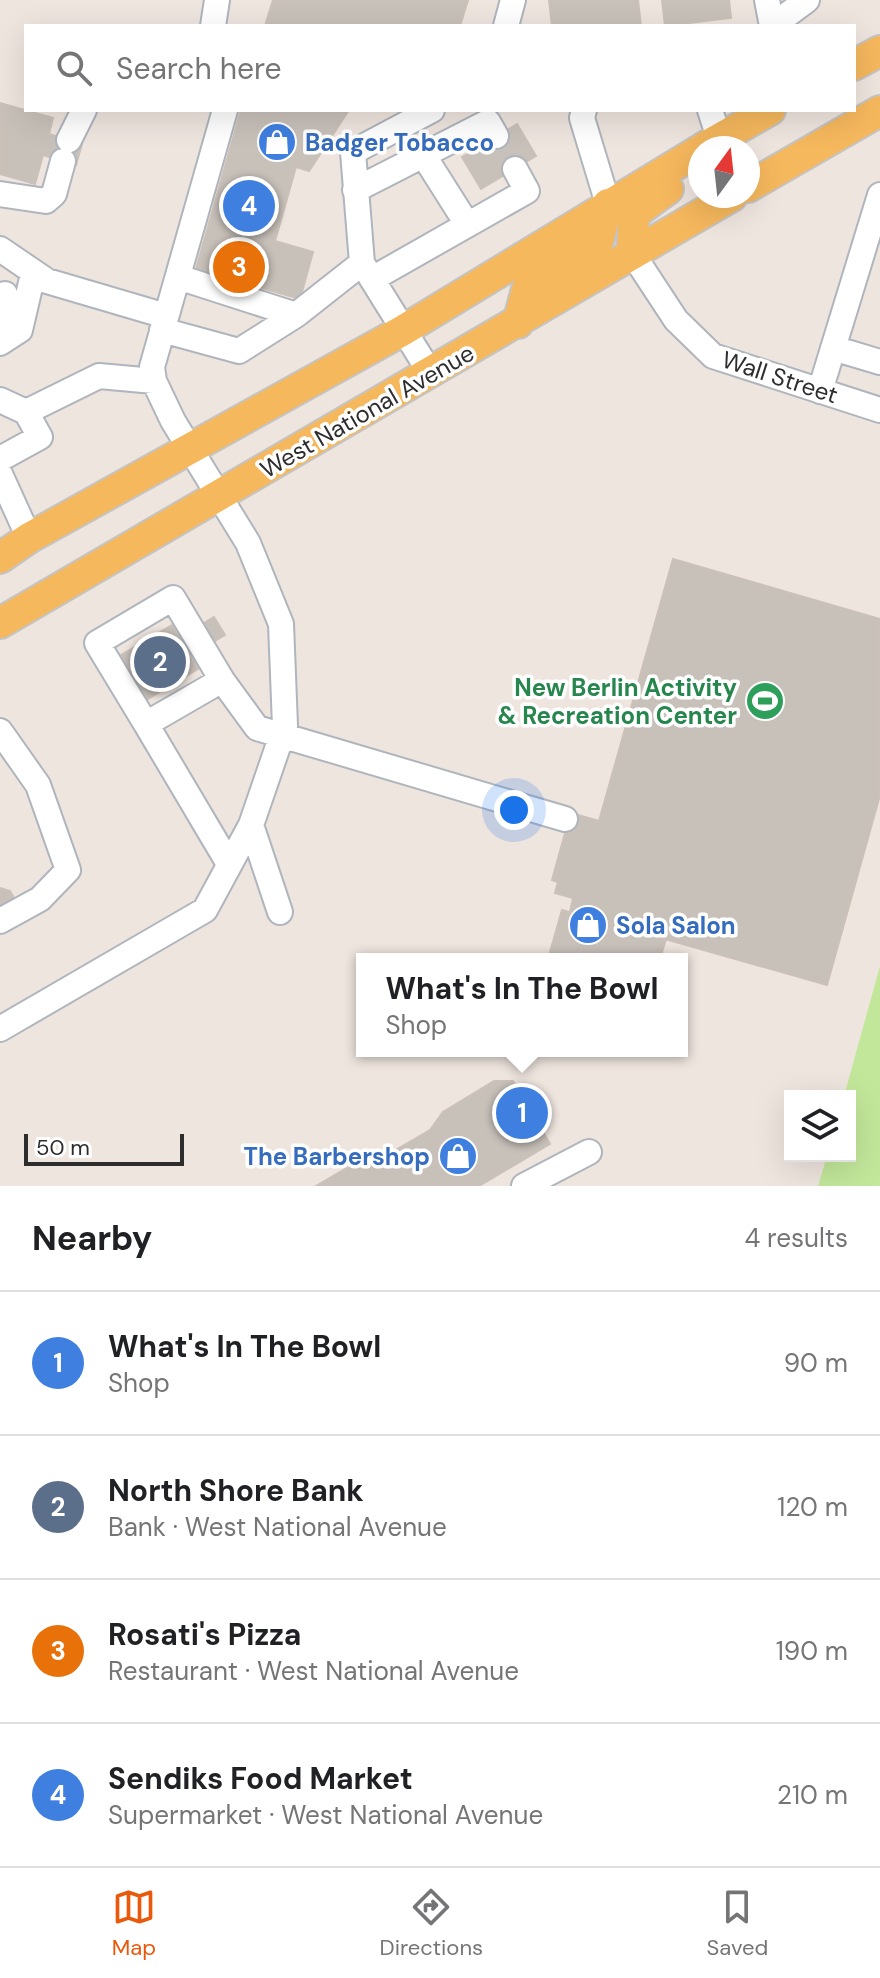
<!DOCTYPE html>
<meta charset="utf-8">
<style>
body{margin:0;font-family:"DM Sans",sans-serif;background:#f2f2f2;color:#202124}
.controls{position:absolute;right:24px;bottom:24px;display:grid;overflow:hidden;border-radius:0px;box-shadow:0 8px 32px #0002}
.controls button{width:72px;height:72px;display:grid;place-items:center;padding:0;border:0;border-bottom:2px solid #e0e0e0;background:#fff;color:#202124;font:40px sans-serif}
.compass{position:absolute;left:688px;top:136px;width:72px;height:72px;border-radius:50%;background:#fff;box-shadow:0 8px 32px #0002;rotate:15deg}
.scale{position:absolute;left:24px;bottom:20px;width:160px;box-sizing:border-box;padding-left:8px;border:4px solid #2d2d2d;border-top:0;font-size:22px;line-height:28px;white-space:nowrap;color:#2d2d2d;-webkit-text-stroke:6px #fff;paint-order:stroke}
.you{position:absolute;left:514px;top:810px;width:28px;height:28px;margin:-20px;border:6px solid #fff;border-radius:50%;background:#1a73e8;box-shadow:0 0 0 12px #1a73e833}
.badge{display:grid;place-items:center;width:52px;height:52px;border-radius:50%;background:#ea580c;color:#fff;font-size:26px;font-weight:700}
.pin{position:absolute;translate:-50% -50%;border:4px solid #fff;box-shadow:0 2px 8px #0006}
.popup{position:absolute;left:356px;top:953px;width:332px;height:104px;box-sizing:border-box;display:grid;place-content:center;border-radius:0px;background:#fff;filter:drop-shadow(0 2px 6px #0005);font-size:26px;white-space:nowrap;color:#757577}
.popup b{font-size:30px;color:#202124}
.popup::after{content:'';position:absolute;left:50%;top:100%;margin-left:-16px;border:16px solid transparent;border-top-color:#fff}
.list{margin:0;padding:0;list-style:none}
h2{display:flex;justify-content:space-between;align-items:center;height:104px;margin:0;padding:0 32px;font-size:34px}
h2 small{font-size:26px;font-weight:400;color:#757577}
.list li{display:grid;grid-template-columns:52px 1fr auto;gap:24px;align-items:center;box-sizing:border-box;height:144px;padding:0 32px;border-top:2px solid #e0e0e0}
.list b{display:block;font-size:30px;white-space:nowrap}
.list p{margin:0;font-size:26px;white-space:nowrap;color:#757577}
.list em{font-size:26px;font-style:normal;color:#757577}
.icon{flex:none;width:44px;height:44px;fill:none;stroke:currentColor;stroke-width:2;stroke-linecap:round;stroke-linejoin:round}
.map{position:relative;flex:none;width:880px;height:1186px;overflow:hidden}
.search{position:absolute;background:#fff;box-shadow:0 8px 32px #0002;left:24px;right:24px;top:24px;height:88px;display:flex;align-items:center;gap:20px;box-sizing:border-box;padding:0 28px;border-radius:0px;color:#757577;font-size:30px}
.sheet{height:680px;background:#fff}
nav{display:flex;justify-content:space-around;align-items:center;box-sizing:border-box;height:112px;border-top:2px solid #e0e0e0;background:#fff;font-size:22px;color:#757577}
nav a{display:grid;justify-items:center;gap:4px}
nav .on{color:#ea580c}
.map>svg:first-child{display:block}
.green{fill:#c2e79a}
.building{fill:#c8c1ba;stroke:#cbc1b8;stroke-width:2}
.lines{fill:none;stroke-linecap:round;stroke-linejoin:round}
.minor-tunnel{stroke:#c8c0bb;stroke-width:24;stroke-dasharray:24 12;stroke-linecap:butt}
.minor-casing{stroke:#afb5bd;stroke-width:28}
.major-casing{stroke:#c4c4c4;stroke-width:34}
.minor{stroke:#fff;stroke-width:24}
.major{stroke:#f6b85d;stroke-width:30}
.labels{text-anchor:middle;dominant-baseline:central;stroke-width:7;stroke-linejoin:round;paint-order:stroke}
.shop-label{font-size:24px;font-weight:bold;fill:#366cbe;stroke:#fff;text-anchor:start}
.street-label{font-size:24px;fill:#2d2d2d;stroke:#fff}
.leisure-label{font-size:24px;font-weight:bold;fill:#27864d;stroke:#fff;text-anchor:end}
</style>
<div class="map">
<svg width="880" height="1186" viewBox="0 0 880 1186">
<rect width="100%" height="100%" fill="#efe5df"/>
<path class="green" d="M880,966V1186H818L827,1156H850V1096H844Z"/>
<path class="building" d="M273,0H468L460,26H265Z
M549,0H638L641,26H552Z
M662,0H729L731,18L665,26Z
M0,103L53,118L49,134L82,144L76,165L43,155L35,184L0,174Z
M241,110H349L309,171L296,167L275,241L313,252L300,299L196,269Z
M517,124L536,156L481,189L462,157Z
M673,559L880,619V795L827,985L570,912L573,898L555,893L558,882L552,880L567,826L574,828L578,815L599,821Z
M214,617L225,635L190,656L198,669L148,699L121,655L172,625L180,638Z
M0,888L10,891L17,903L0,911Z
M562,910L666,939L660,959H548Z
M494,1081H513L550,1144L479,1186H316L359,1161L380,1159L430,1130L443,1112Z"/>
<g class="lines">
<path class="minor-tunnel" d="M496,136L515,169"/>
<g class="minor-casing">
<path id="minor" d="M767,0L772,26L807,0
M213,26L217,0
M506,26L513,0
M584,110L582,118L608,204
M710,110L719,138
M69,140L84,110
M424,156L467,224
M355,190L488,122L496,136
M0,194L46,201L54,194L63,161
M0,249L47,281L166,316
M632,253L676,320L713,356L880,410
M178,277L296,315L362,263
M372,279L527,191L515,169
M0,321L10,312L5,294
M162,330L239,351L296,315
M0,343L20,330L33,274
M833,348L880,362
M431,374L362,263L353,152L432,110
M820,391L880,195
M0,400L26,412
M0,459L40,437L26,412L99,376L154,381
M0,474L29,538
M222,680L146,724L229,864
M146,724L97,643L173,598L222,680L257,728L565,819
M0,731L38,785L68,870L40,899L0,921
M251,825L280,912
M0,1029L205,910L251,825L285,726L281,624L248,543L173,421L154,381L152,367L225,110
M524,1186L589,1152"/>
</g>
<g class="major-casing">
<path id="major" d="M854,65L880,51
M703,148L770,110
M748,187L880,111
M632,253L634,214L668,189
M518,323L527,289L591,250L598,241L608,204
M0,558L29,538L402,331L700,150
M0,623L732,196"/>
</g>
<use href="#minor" class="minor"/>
<use href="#major" class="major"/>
</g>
<defs>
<g id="shop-disc" transform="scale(2)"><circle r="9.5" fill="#3f7fe0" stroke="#fff"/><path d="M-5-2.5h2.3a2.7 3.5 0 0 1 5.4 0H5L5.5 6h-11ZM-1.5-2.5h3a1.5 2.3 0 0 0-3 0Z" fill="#fff"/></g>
<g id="stadium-disc" transform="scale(2)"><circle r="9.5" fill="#2e9e5b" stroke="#fff"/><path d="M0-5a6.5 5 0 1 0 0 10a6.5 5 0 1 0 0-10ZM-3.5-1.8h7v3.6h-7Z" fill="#fff"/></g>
</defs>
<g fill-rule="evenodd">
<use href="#shop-disc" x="277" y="142"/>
<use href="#stadium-disc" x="765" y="701"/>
<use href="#shop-disc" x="588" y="925"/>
<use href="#shop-disc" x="458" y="1156"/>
</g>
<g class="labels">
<g class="shop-label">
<text x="305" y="142">Badger Tobacco</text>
<text x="616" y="925">Sola Salon</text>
<text x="430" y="1156" text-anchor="end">The Barbershop</text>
</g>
<g class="street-label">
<text transform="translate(780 377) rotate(18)">Wall Street</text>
<text transform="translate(367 411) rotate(-30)">West National Avenue</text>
</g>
<g class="leisure-label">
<text x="737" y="687">New Berlin Activity<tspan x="737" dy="28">&amp; Recreation Center</tspan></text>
</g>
</g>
</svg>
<div class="controls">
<button><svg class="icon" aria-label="layers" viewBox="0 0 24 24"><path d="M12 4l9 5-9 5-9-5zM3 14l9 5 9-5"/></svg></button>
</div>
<svg class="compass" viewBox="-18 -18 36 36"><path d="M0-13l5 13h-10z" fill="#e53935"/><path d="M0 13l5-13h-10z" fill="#757577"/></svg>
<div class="scale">50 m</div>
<div class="you"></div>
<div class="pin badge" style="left:522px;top:1113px;background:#3f7fe0">1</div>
<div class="popup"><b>What's In The Bowl</b>Shop</div>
<div class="pin badge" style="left:160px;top:662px;background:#5c6f8a">2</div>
<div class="pin badge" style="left:239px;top:267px;background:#e8710a">3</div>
<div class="pin badge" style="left:249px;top:206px;background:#3f7fe0">4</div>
<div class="search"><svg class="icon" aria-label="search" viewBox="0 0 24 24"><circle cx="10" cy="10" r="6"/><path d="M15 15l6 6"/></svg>Search here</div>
</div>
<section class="sheet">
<h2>Nearby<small>4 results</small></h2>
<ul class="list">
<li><span class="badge" style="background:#3f7fe0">1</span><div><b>What's In The Bowl</b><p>Shop</p></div><em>90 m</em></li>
<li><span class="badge" style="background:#5c6f8a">2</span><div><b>North Shore Bank</b><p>Bank · West National Avenue</p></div><em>120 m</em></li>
<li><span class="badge" style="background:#e8710a">3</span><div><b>Rosati's Pizza</b><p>Restaurant · West National Avenue</p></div><em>190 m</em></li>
<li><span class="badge" style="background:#3f7fe0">4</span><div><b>Sendiks Food Market</b><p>Supermarket · West National Avenue</p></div><em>210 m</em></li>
</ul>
</section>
<nav>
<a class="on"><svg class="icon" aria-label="map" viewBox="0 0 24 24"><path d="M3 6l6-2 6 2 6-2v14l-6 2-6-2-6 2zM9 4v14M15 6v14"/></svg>Map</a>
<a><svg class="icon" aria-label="directions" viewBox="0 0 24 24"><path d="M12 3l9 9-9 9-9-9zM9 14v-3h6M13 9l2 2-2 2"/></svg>Directions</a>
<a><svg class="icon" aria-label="saved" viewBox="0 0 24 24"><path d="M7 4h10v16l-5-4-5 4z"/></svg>Saved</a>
</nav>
